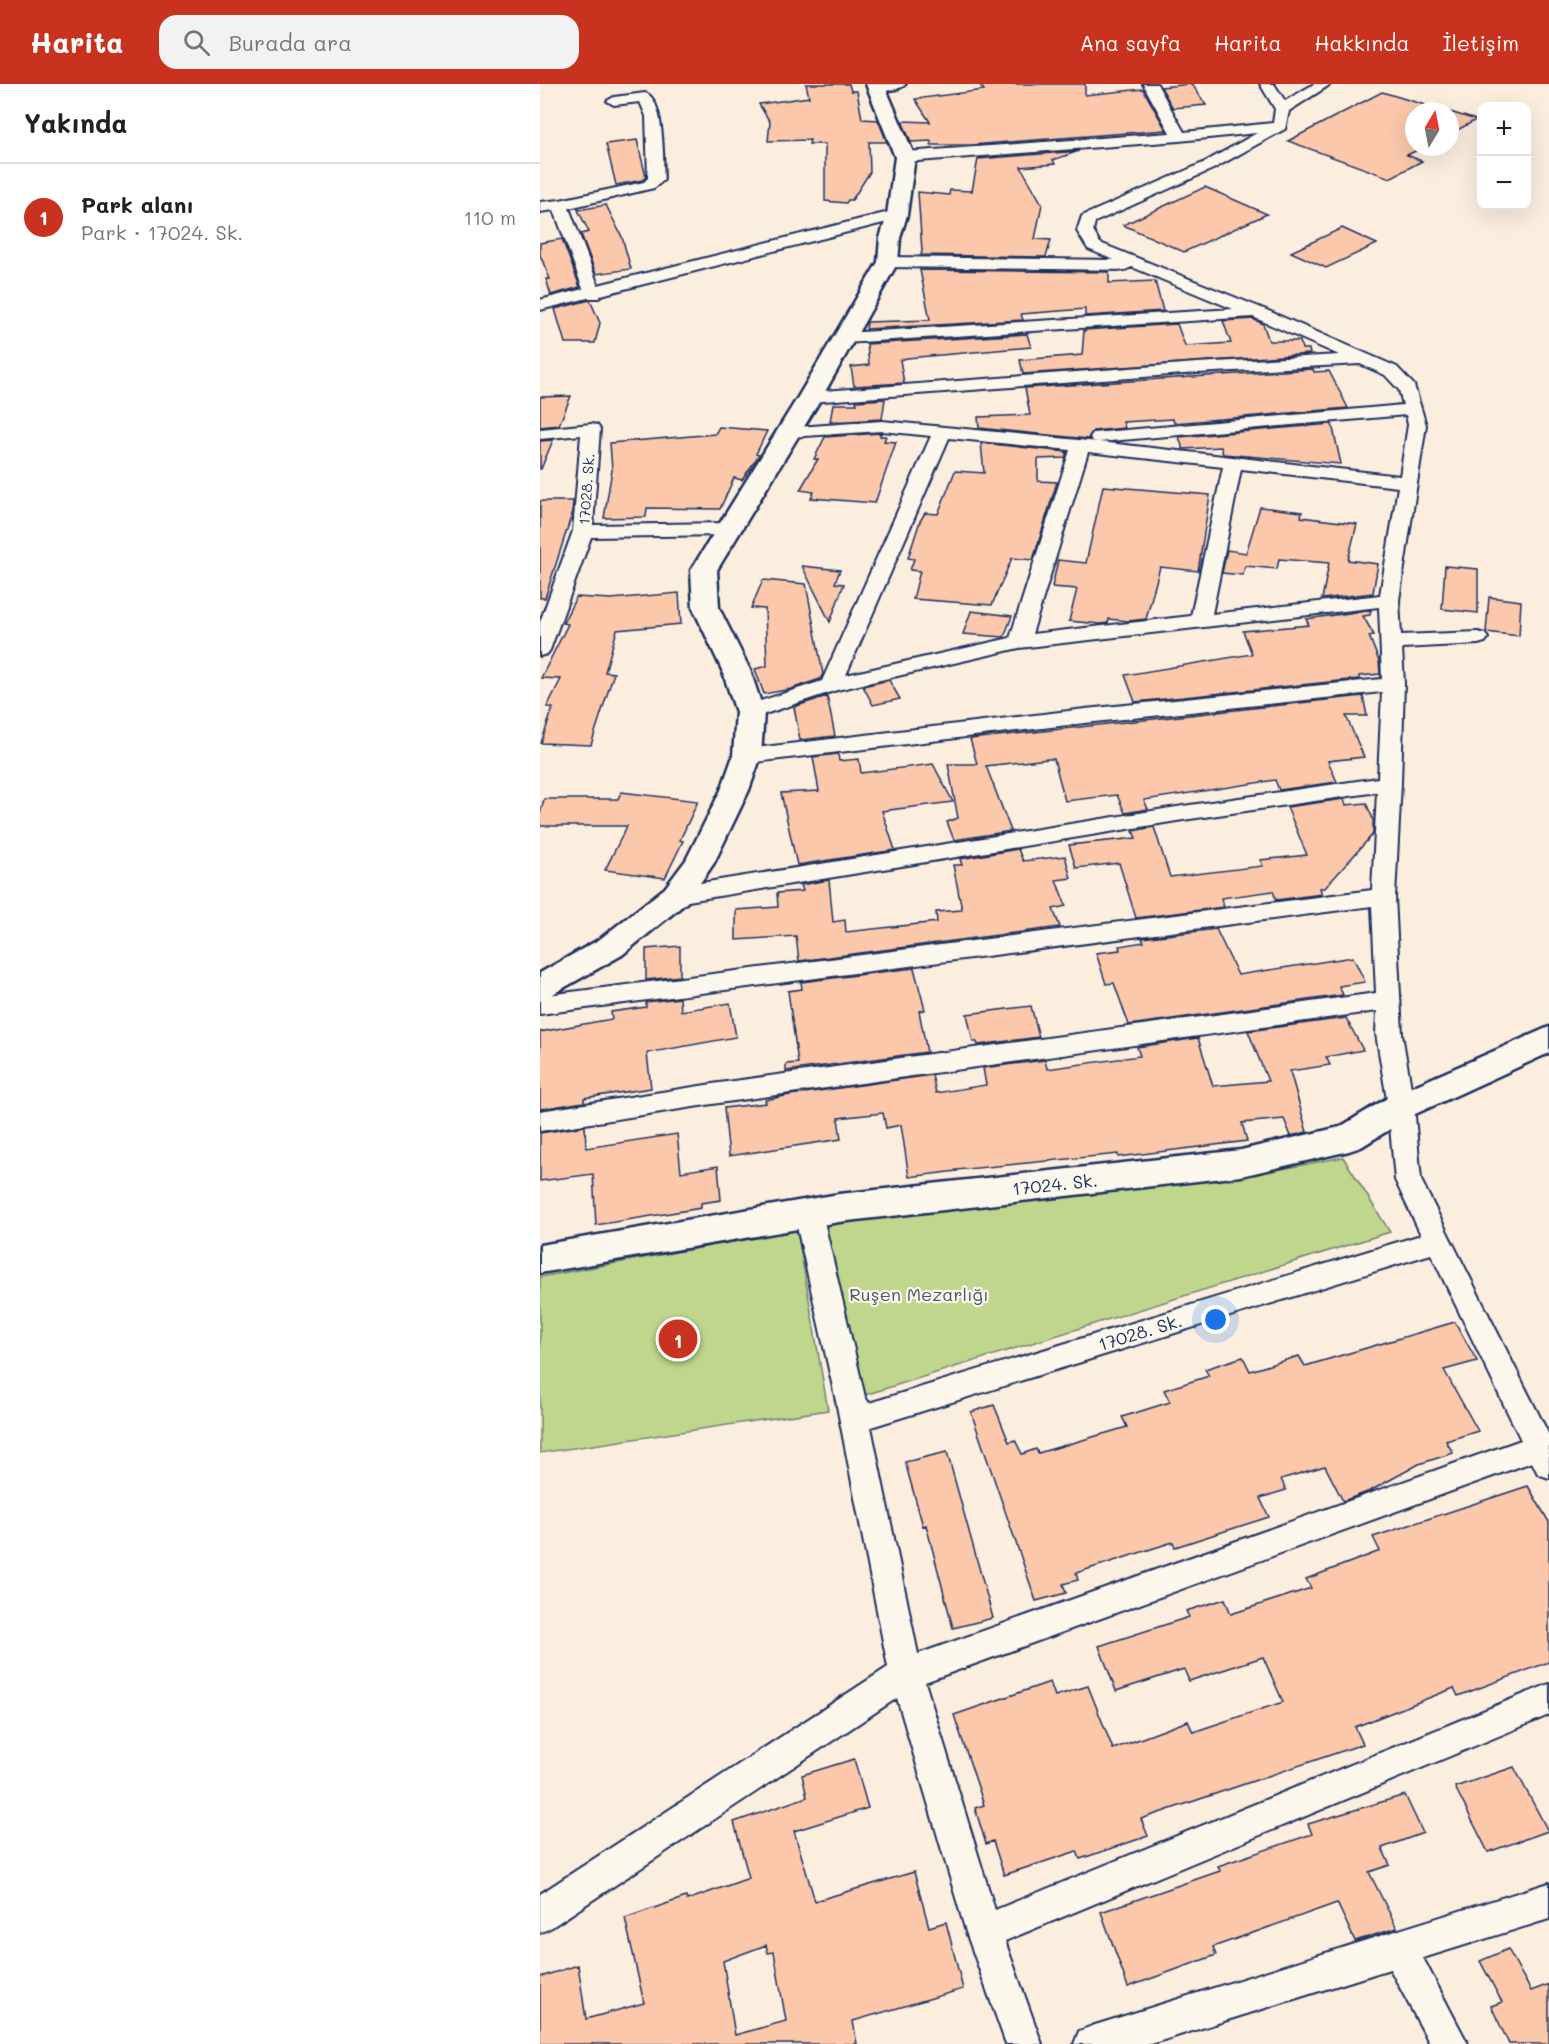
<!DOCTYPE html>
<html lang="tr">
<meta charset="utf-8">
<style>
body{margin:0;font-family:Mali,sans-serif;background:#f2f2f2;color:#222}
.controls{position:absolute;right:18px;top:18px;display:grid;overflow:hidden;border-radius:12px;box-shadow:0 6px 24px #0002}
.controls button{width:54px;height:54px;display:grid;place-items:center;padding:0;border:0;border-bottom:2px solid #e0e0e0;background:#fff;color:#222;font:30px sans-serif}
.compass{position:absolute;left:865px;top:18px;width:54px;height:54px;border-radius:50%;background:#fff;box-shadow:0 6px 24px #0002;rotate:10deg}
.you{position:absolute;left:676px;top:1236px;width:21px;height:21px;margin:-15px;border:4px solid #fff;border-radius:50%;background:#1a73e8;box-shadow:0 0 0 9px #1a73e833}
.badge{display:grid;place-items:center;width:39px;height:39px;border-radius:50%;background:#c8321e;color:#fff;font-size:20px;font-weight:700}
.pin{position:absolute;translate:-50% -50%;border:3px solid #fff;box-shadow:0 2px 6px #0006}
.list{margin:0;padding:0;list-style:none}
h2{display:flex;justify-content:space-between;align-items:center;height:78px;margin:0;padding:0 24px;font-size:26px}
h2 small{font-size:20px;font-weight:400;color:#767676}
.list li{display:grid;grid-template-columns:39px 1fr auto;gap:18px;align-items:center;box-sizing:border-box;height:108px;padding:0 24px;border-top:2px solid #e0e0e0}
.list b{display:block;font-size:22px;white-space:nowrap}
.list p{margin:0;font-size:20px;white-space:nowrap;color:#767676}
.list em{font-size:20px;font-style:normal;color:#767676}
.icon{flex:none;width:33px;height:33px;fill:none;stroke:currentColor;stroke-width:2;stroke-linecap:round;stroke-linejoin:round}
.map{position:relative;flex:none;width:1009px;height:1960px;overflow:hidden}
header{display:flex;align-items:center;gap:36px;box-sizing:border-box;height:84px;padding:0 30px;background:#c8321e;color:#fff}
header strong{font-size:28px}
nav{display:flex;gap:33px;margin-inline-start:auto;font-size:21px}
.search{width:420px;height:54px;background:#f2f2f2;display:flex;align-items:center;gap:15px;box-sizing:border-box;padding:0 21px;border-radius:18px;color:#767676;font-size:22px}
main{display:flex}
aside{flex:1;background:#fff}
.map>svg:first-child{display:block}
.green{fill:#c0d68c;stroke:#6e8275;stroke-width:1.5}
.building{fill:#fbc8ab;stroke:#1b2f5e;stroke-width:1.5;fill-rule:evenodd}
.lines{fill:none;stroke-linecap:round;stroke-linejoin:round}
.street-casing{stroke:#1b2f5e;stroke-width:4}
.secondary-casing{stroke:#1b2f5e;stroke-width:5}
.street{fill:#fbf7ec;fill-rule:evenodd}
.secondary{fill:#fbf7ec;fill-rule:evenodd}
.labels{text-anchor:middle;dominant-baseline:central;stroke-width:4.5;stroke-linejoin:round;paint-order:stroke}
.far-street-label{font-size:15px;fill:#1b2f5e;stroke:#fbf7ec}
.street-label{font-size:18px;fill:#1b2f5e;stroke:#fbf7ec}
.park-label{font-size:18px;fill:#44596a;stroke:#fbf7ec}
</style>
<header>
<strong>Harita</strong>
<div class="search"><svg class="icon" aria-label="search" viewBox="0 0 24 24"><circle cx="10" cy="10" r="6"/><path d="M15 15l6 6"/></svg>Burada ara</div>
<nav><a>Ana sayfa</a><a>Harita</a><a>Hakkında</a><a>İletişim</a></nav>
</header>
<main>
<aside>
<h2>Yakında<small></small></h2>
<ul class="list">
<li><span class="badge">1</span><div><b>Park alanı</b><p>Park · 17024. Sk.</p></div><em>110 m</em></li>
</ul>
</aside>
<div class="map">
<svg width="1009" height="1960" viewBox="0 0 1009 1960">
<rect width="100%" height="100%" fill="#fbeedf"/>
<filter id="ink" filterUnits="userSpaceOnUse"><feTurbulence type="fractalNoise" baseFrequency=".0167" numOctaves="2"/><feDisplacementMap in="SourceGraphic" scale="12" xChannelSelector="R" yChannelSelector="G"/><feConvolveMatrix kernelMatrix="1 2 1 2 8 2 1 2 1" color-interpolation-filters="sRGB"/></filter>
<g filter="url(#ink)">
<path class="green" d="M803,1073L850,1148L315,1314L282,1142L519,1109L626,1101L717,1090Z
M257,1146L288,1326L0,1369V1193Z"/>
<path class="building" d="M266,0H309L311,7H317L322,35L338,36L347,58H329L330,88L312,116H308L306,119L285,117V60H269L270,56L228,57L230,38L219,20L269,13Z
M439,0H545V11L603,5L626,46L431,61H391V57L371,58L362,37L390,38L375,15L444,6Z
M652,0L666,21L633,24L621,3Z
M842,8L905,27H874V63H884L867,71L882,77L850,94L748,57Z
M910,28L936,36L910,50Z
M97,56L106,93L103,96L76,101L66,60Z
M539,67L513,76L515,80L481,83L502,120L495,155L511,156L506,173L381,171L382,167L378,108L409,111L410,106L432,107L438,75Z
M665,103L727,130L644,168L583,141Z
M66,121L82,153L91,185L56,190L41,150L49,148L38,126Z
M802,144L837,160L786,184L751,168Z
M22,155L40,203L11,211L6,195H10L0,171V159Z
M380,186L569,188V199L615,197L623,227L545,232V225L481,230L483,236L326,245L327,238L390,236Z
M50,216L60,239L55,259H25L15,225Z
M713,235L723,240L729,257H760L762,265H769L770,270L483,290L480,276L542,271L544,246L637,240L645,262L691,259L683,237Z
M487,250L491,263L367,274L360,276L364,299L314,302L311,283L329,281L327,260Z
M773,285L774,288L789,287L808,324L634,339L633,335L583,338L585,344L553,347L548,355L439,344L438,333L490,331L485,304Z
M31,312L19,341L0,343V313Z
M345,315L342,335L290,338L293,320H317L316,317Z
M792,340L801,380L683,370L681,363L643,365L639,353Z
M179,343L227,347L216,370L219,371L202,396L194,394L180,425L107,424L106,433L64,434L72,386L70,359L175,350Z
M341,349L340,352H346L344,357L356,358L335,419L271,414L274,408L260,406L278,375H274L285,353Z
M13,356L1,385H0V357Z
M441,359L527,368L525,374L498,375V397L517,398L493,476L472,474L452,521L373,515L380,487L370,486L374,475L368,474L380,437L385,429L398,430L415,387L444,389Z
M563,402L670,411L658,487L620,483L606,535L588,537L569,535L568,539L560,540L529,537L537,505L512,503L518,476L546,479Z
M0,417H33L32,430L5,514H0Z
M720,423L762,428L761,433L817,440L808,476L838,480L833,509L782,515L789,479L739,475L737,485L705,482L703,491L682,489L687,466L706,469Z
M262,482L300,486L295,499L304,500L290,538Z
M905,482L938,485V529L902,525Z
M223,496L266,500L283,590L280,595L251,605L224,610L215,585L227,582L225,525L211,524Z
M139,509L141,540L77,546L65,588L74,589L51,661L1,659L13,624L7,623L21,595L1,594L28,540L23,539L36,513L71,515Z
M949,513L981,517L979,552L946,548Z
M831,526L830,531L823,532L834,551L829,552L839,577L840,590L819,592V595L595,618L585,591L712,570L703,547L769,541L766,535Z
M431,527L472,532L464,553L423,550Z
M349,596L360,615L333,621L323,602Z
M287,612L295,652L260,656L254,623Z
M823,612L827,632H806L824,673L788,677L797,698L739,706L735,696L604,716L608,725L585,729L577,711L525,717L514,675H508L446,682L471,747L414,756L407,738L418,734L408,680H437L430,655Z
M298,670L299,677L319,675L321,689L393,680L413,718L342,727L355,766L257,781L241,709L279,707L273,673Z
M81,708L158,717L140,756L143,757L125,794L65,786L87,742H0V730L4,715H78Z
M804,715L806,721L826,719L833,735V750L785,804H780L782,810L736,816L733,807L681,814L684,823L596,834L579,779L536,784L529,761L596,754L593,747L614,743L630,793L723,782L720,776L767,771L747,723Z
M478,765L483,777L525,772L531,794L516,796L526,822L513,825L520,843L259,877L256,852L196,856V826L238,823L237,809L263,807L261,801L289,796L293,838L305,836L306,848L397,838L396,828L422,826L413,781H422L420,775Z
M676,845L698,891L813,873L825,898L799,902L803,911L589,941L574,899L566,900L556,869L580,866L579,862L604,858L602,854Z
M140,862V892L106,896V865Z
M374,884L385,926L379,927L387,968L246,987V980L258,979L248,907L262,905L261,898Z
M140,914L141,927L190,919L196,953L107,969L111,1004L44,1014V1018L0,1025V948L72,935L71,928L106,923V918Z
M491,922L499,953L438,961L437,958H433L427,930Z
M806,934L823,966L786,973L790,981L750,987L767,1048L751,1052L744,1035L702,1039L707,1057L578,1073V1070L416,1086L417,1087L369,1093L361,1041L346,1044L343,1029L298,1034L301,1055L189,1072L184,1024L226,1019L225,1016L250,1011L392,991L396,1009L446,1001L443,984L505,976L507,985L600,972L597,963L658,954L673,1002L728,997L708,947Z
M45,1042L46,1064L137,1050L141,1088L178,1082L181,1116L161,1119V1124L56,1141L53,1090L0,1097V1049Z
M915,1238L937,1277L904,1286L938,1347L906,1357L913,1369L879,1380L830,1407L803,1417L785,1382L741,1395L746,1406L720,1414L729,1433L635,1463L633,1458L536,1489L538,1496L523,1500L526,1509L496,1517L431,1328L454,1321L469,1358L475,1356L482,1370L496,1365L498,1369L587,1343L582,1333L630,1318L624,1306L669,1292L665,1285L703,1273L710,1287L759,1272L765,1282Z
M407,1368L453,1534L413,1544L386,1441L383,1442L365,1378Z
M988,1402L1009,1438V1578L918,1612L914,1604L815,1643L823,1660L601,1735L608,1752L540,1775L537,1767L464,1791L453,1757L446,1760L435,1724L444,1721L414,1631L510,1598L515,1612L548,1602L573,1665L648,1637L653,1648L743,1618L723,1573L649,1597L644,1585L576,1607L559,1562L649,1533L646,1527L685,1515L691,1530L771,1504L766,1495L840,1467L833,1453Z
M314,1675L328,1724L254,1747L275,1817L374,1788L389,1843L406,1838L423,1905L313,1937L317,1960H0V1893L38,1881L46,1935L104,1919L85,1834L146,1813L147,1816L209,1794L194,1738L267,1713L262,1691ZM226,1861L228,1869L234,1868L246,1937L195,1951L183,1877Z
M974,1683L1008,1747L948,1768L915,1703Z
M865,1711L883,1749L842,1764L850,1781L829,1788L857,1844L815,1857L797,1819L673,1863L676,1871L588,1903L561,1828L680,1787L678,1782L772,1750L768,1740Z
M968,1865L991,1907L1009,1900V1960H969L951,1922L962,1918L940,1877Z"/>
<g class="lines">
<g class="street-casing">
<path id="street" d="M331,0H366C359,7 341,8 331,6L329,3Z
M603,0H617L644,48L733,39L735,25L720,0H734L745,17L774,0H791L749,27L745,45L673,85L555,138L553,147L560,159L724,225L857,283L874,301L886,341L859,516L861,551L938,548L945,550L948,554L945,558L938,560L862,564L864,600L861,699L855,813L862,950L874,1022L881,1096L1009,1351V1394L998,1390L992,1378L385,1598L455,1826L1009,1600V1631L465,1857L502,1960H466L426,1848L357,1614L12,1843L0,1849V1810L348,1583L296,1317L254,1129L258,1121L268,1118L278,1121L282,1129L325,1313L329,1319L881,1151L855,1096L848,1022L836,950L837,927L179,1019L0,1047V1027L179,999L836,909L832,822L0,930V912L832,806L837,708L643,736L136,819L128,817L124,811L128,805L136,803L643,722L838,694L842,608L545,639L207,679L199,677L196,672L199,667L207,665L545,625L842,595L839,523L479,564L297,606L210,635L202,633L199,628L202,623L282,597L391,352L342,347L249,353L243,352L240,348L243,344L342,337L559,358L553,357L550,353L553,349L863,321L859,306L845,291L820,280L657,289L270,318L264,317L261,313L264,309L270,308L657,279L799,271L713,233L305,259L299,258L296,254L299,250L305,249L693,225L592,183L585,186L348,183L340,178L348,173L574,176L548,165L537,147L542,132L663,79L717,49L639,57L365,78L357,73L365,68L630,49ZM866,331L868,341L860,392L559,358ZM409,354L530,366L470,554L306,591ZM548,368L683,383L651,532L492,550ZM701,385L858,403L840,511L672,530ZM891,1170L981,1356L378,1570L331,1343Z
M105,9C125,14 123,78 124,96L114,104L29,124L58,201L357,126L365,131L363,134L61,211L59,214H48L0,226V216L43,205L14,126L0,128V118L20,116L104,98L108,94L106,32L100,18L74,21L67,17L74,13Z
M51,340L57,341L60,345L53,441L187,439L194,441L197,445L194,449L187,451L51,453L10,566L7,570L0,572V538L33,447L41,351L0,355V345Z
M1009,1799V1835L883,1874L928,1960H890L850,1885L611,1960H534L539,1947L552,1942Z"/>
</g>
<g class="secondary-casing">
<path id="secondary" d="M326,0H344L375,73L367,131L360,154L358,178L282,313L177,486L179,524L210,586L224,628L221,672L209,706L174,779L147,818L82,871L11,911L0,914V889L60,855L125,804L146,776L181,706L193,672L196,628L182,586L153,524L151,486L258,313L338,178L340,154L347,131L355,73Z
M1009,943V969L873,1031L821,1063L809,1067L701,1092L299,1138L0,1189V1161L299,1110L701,1066L800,1043L849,1013Z"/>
</g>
<use href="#street" class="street"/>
<use href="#secondary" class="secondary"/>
</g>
</g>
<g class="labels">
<g class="far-street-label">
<text transform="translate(46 405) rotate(-86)">17028. Sk.</text>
</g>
<g class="street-label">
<text transform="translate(515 1100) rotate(-6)">17024. Sk.</text>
<text transform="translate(600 1248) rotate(-17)">17028. Sk.</text>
</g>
<g class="park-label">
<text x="379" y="1210">Ruşen Mezarlığı</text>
</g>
</g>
</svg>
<div class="controls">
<button>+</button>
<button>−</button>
</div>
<svg class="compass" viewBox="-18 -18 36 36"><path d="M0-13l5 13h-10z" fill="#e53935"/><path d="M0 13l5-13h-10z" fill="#767676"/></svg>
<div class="you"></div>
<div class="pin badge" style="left:138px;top:1255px">1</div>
</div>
</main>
